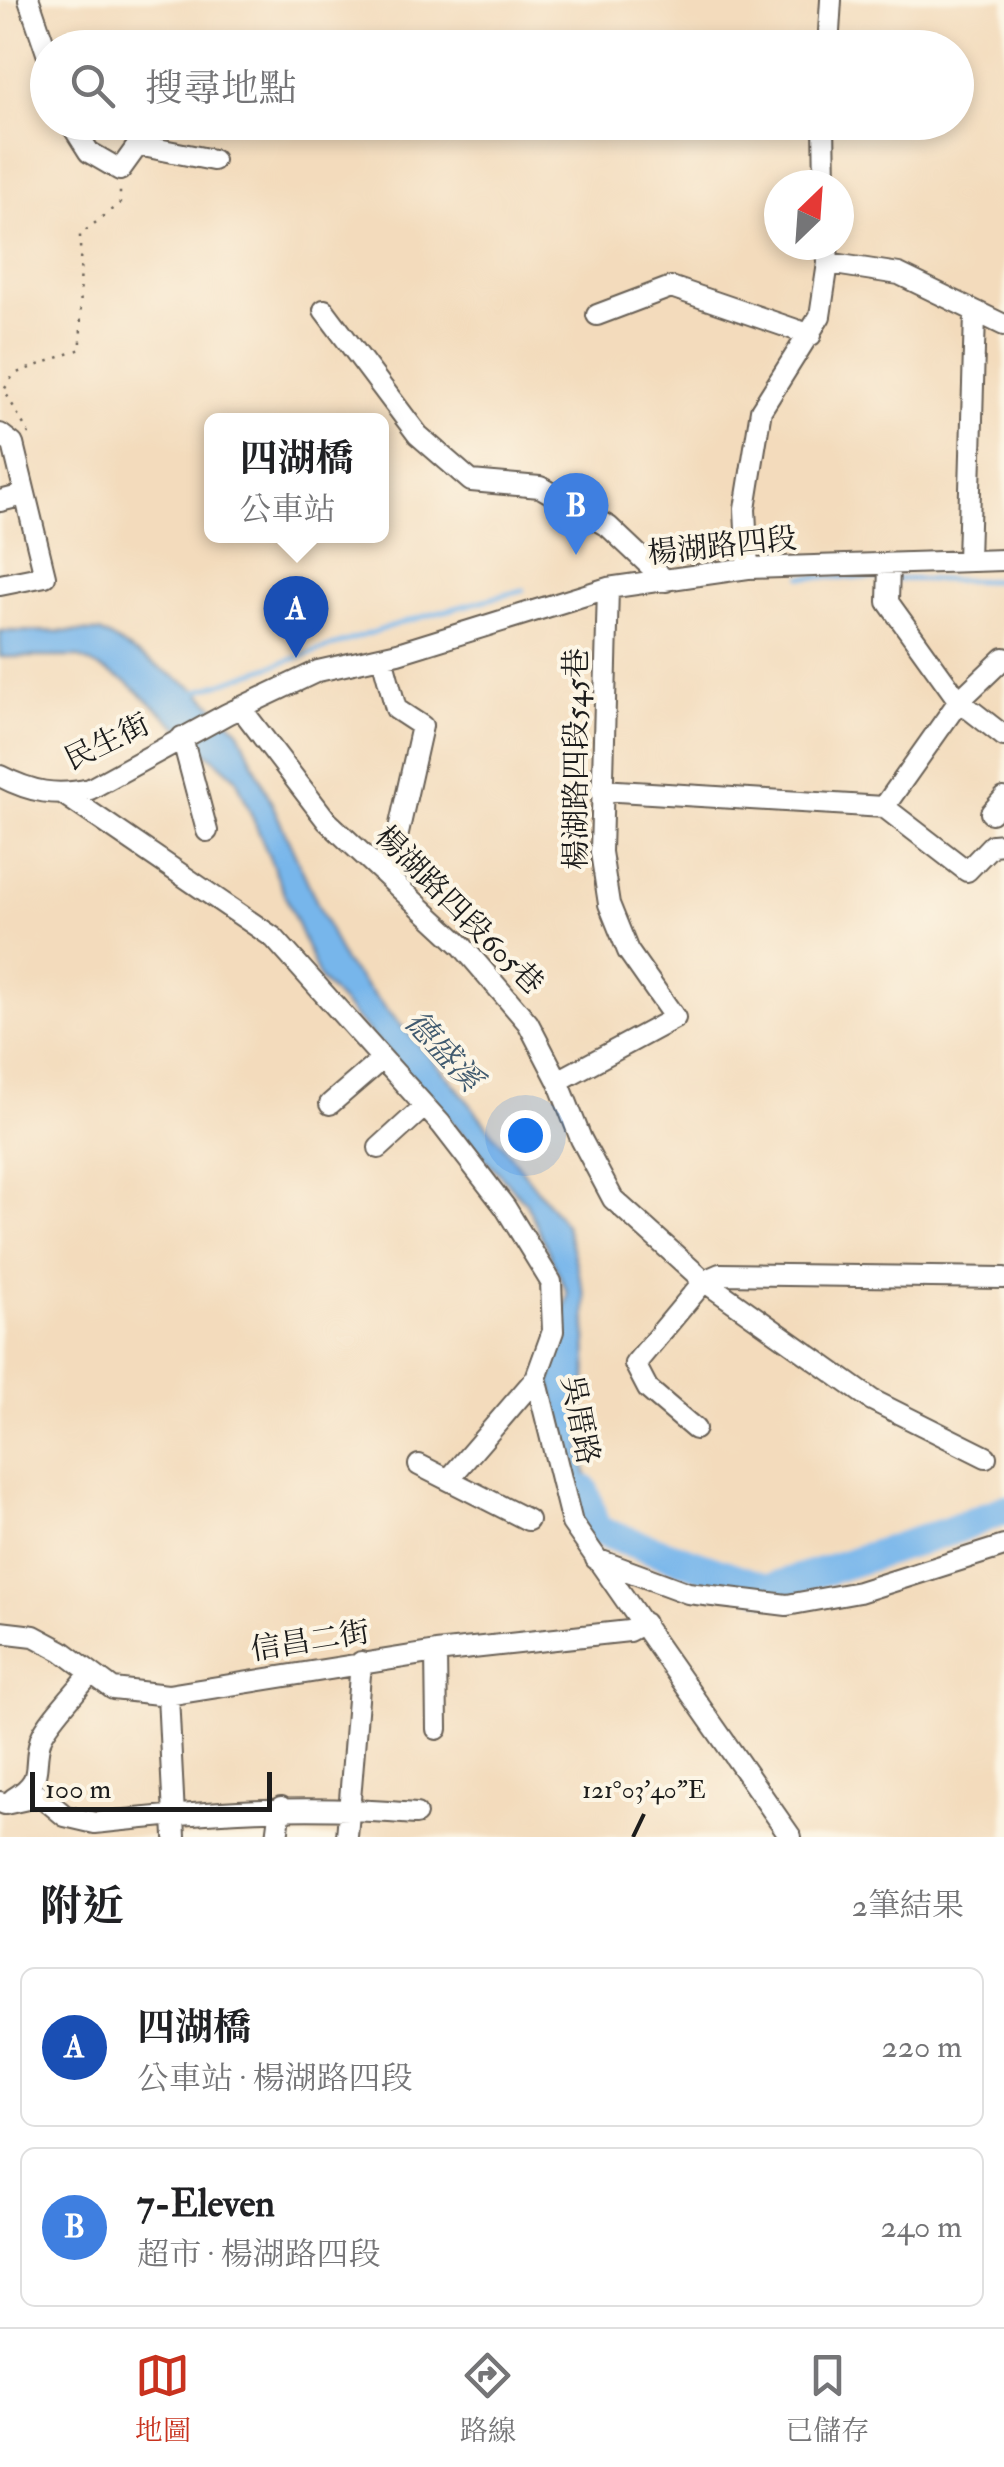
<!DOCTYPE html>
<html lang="zh-TW">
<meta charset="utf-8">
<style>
body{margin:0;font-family:"IM FELL Double Pica","Noto Serif TC",serif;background:#f2f2f2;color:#202124}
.compass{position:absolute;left:764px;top:170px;width:90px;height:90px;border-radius:50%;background:#fff;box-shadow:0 5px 15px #0003;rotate:25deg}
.scale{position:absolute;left:30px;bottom:25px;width:242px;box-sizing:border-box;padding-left:10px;border:5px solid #1c1c1c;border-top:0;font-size:28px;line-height:35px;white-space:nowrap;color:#1c1c1c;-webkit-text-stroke:8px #fcf5e5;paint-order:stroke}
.you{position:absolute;left:525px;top:1135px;width:35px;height:35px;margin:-25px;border:8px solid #fff;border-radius:50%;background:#1a73e8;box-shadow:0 0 0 15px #1a73e833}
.badge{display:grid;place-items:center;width:65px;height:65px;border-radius:50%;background:#c8321e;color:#fff;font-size:32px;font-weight:700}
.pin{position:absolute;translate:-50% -82px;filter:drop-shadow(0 2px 5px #0008)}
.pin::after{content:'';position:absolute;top:52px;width:35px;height:30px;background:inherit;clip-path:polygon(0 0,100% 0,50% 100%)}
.popup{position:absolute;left:204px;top:413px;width:185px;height:130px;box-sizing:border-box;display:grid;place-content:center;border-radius:15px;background:#fff;filter:drop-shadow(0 2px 8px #0005);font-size:32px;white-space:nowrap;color:#757577}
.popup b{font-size:38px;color:#202124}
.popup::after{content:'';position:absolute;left:50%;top:100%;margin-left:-20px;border:20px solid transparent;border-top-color:#fff}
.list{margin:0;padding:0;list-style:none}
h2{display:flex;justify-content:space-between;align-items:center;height:130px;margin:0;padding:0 40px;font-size:42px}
h2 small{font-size:32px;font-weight:400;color:#757577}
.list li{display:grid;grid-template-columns:65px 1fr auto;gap:30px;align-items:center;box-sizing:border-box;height:160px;margin:0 20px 20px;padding:0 20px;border:2px solid #e0e0e0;border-radius:15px}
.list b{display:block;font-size:38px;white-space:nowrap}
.list p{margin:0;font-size:32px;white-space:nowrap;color:#757577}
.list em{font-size:32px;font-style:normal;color:#757577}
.icon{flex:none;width:55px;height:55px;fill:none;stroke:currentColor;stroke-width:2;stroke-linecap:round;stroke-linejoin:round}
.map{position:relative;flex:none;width:1004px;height:1837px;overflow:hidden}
.search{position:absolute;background:#fff;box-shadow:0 5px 15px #0003;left:30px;right:30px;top:30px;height:110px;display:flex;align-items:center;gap:25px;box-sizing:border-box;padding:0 35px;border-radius:55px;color:#757577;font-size:38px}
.sheet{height:490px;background:#fff}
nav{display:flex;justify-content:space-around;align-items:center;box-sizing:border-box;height:140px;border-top:2px solid #e0e0e0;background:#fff;font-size:28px;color:#757577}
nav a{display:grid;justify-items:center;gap:5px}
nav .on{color:#c8321e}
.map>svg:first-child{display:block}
.water{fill:#77b6eb;stroke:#4a6984;stroke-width:2.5}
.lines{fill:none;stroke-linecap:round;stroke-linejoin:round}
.stream{stroke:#77b6eb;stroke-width:5}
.river{stroke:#77b6eb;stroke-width:30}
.minor-casing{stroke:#675f54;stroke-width:24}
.path{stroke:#675f54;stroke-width:2.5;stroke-dasharray:2.5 8;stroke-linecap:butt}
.minor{stroke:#fff;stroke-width:20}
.ticks{fill:none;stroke:#1c1c1c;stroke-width:4}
.labels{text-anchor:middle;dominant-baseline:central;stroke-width:8;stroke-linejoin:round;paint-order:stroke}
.street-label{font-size:30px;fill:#1c1c1c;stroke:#fcf5e5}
.water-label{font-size:32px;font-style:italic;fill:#405a6f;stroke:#fcf5e5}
.ticks-label{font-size:25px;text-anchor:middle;fill:#1c1c1c;stroke:#fcf5e5;stroke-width:8;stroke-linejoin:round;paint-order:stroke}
</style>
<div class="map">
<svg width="1004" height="1837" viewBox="0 0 1004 1837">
<rect width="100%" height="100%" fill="#fcf5e5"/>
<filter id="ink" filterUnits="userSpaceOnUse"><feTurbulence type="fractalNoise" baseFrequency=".01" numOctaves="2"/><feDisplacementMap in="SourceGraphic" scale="20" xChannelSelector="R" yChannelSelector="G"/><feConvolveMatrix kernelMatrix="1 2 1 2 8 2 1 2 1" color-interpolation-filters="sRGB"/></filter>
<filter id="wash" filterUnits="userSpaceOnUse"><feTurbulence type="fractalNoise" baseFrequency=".0048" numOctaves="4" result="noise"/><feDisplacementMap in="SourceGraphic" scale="40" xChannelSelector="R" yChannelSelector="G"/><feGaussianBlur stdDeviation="2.25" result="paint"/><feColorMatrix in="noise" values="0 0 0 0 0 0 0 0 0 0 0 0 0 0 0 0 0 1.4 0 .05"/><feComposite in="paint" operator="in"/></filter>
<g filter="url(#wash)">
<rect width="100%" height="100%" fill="#f3dbbc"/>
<path class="water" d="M0,631L100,632L197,690L238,729L344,962L455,1085L566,1226L585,1296L587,1361L582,1450L596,1530L586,1525L550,1382L568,1294L526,1203L320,979L236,778L127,682L78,657H0Z"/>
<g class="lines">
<path class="stream" d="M802,577L881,578
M892,579L1004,581
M192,693L407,621L523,590"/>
<path class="river" d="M584,1490L596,1530L767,1589L950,1531L1004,1510"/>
</g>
</g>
<g filter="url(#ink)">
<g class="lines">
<g class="minor-casing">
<path id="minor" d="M29,0L48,56
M828,48L831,0
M70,122L89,152L120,170L138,145L142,122
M824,122L825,185
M138,145L213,160
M828,263L899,274L1004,325
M324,310L418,435L471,481L540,487L609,527L666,581
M597,315L671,287L811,335
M0,434L13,444L45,576L0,585
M0,501L24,495
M968,560L975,314
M889,565L888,602L959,701L1004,736
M748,568L745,509L761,410L820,316L828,263L827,245
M382,657L396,709L422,726L393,856
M240,707L327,821L462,946L528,1023L558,1081L581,1139L613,1199L704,1281L872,1400L986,1457
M182,737L207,831
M0,776C31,792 56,797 90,789L227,714L318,671L398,653L608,588L748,568L1004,560
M601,790L884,807
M65,795L274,938L441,1124L505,1207L551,1282L553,1331L536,1378L572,1523L791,1837
M884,807L959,701L1004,658
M884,807L967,871L992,845L1004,844
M991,813L1004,798
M558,1081L675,1018L628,951L609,904L601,852L608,588
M330,1104L382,1059
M379,1148L425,1106
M695,1429L648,1389L635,1364L704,1281L720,1274L1004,1278
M419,1465L528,1520
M449,1479L536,1378
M596,1559L688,1593L787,1605L859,1592L1004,1546
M0,1632L34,1636L62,1651L113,1689L168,1695L436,1652L629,1631L644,1623
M436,1652L437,1729
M168,1695L175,1837
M13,1799C47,1778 31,1769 41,1738C48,1720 77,1691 90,1674
M0,1802L5,1804L41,1796L65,1816L95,1823C207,1811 304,1804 416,1814
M277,1837L281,1807
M347,1837L361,1662"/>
</g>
<path class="path" d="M29,434L4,390L14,374L81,349L80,235L120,203V186"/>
<use href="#minor" class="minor"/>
</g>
</g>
<path class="ticks" d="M633,1837L644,1814"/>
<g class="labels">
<g class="street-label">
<text transform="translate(722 546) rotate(-6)">楊湖路四段</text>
<text transform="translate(107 742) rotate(-26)">民生街</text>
<text transform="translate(576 759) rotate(-90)">楊湖路四段545巷</text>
<text transform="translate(459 910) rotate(45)">楊湖路四段605巷</text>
<text transform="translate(580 1420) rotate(79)">吳厝路</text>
<text transform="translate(310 1641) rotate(-9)">信昌二街</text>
</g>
<g class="water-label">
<text transform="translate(443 1051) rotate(47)">德盛溪</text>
</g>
</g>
<g class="ticks-label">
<text x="644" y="1798">121°03'40"E</text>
</g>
</svg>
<svg class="compass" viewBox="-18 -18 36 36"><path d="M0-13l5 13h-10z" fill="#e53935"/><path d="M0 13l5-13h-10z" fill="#757577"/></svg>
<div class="scale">100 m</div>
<div class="you"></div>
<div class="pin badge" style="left:296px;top:658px;background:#1a4fb4">A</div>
<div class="popup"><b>四湖橋</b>公車站</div>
<div class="pin badge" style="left:576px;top:555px;background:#3f7fe0">B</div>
<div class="search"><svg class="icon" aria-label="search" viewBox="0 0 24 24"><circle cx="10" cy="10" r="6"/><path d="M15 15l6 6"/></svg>搜尋地點</div>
</div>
<section class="sheet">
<h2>附近<small>2筆結果</small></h2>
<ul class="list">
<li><span class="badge" style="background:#1a4fb4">A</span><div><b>四湖橋</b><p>公車站 · 楊湖路四段</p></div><em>220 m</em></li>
<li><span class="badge" style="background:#3f7fe0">B</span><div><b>7-Eleven</b><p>超市 · 楊湖路四段</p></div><em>240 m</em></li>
</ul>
</section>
<nav>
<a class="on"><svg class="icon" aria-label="map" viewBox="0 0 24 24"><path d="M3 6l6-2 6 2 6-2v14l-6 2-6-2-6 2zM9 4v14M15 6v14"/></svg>地圖</a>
<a><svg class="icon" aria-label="directions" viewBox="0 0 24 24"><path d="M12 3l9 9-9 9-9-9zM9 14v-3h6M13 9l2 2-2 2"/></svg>路線</a>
<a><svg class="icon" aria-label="saved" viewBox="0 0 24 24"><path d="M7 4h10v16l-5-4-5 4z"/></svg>已儲存</a>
</nav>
